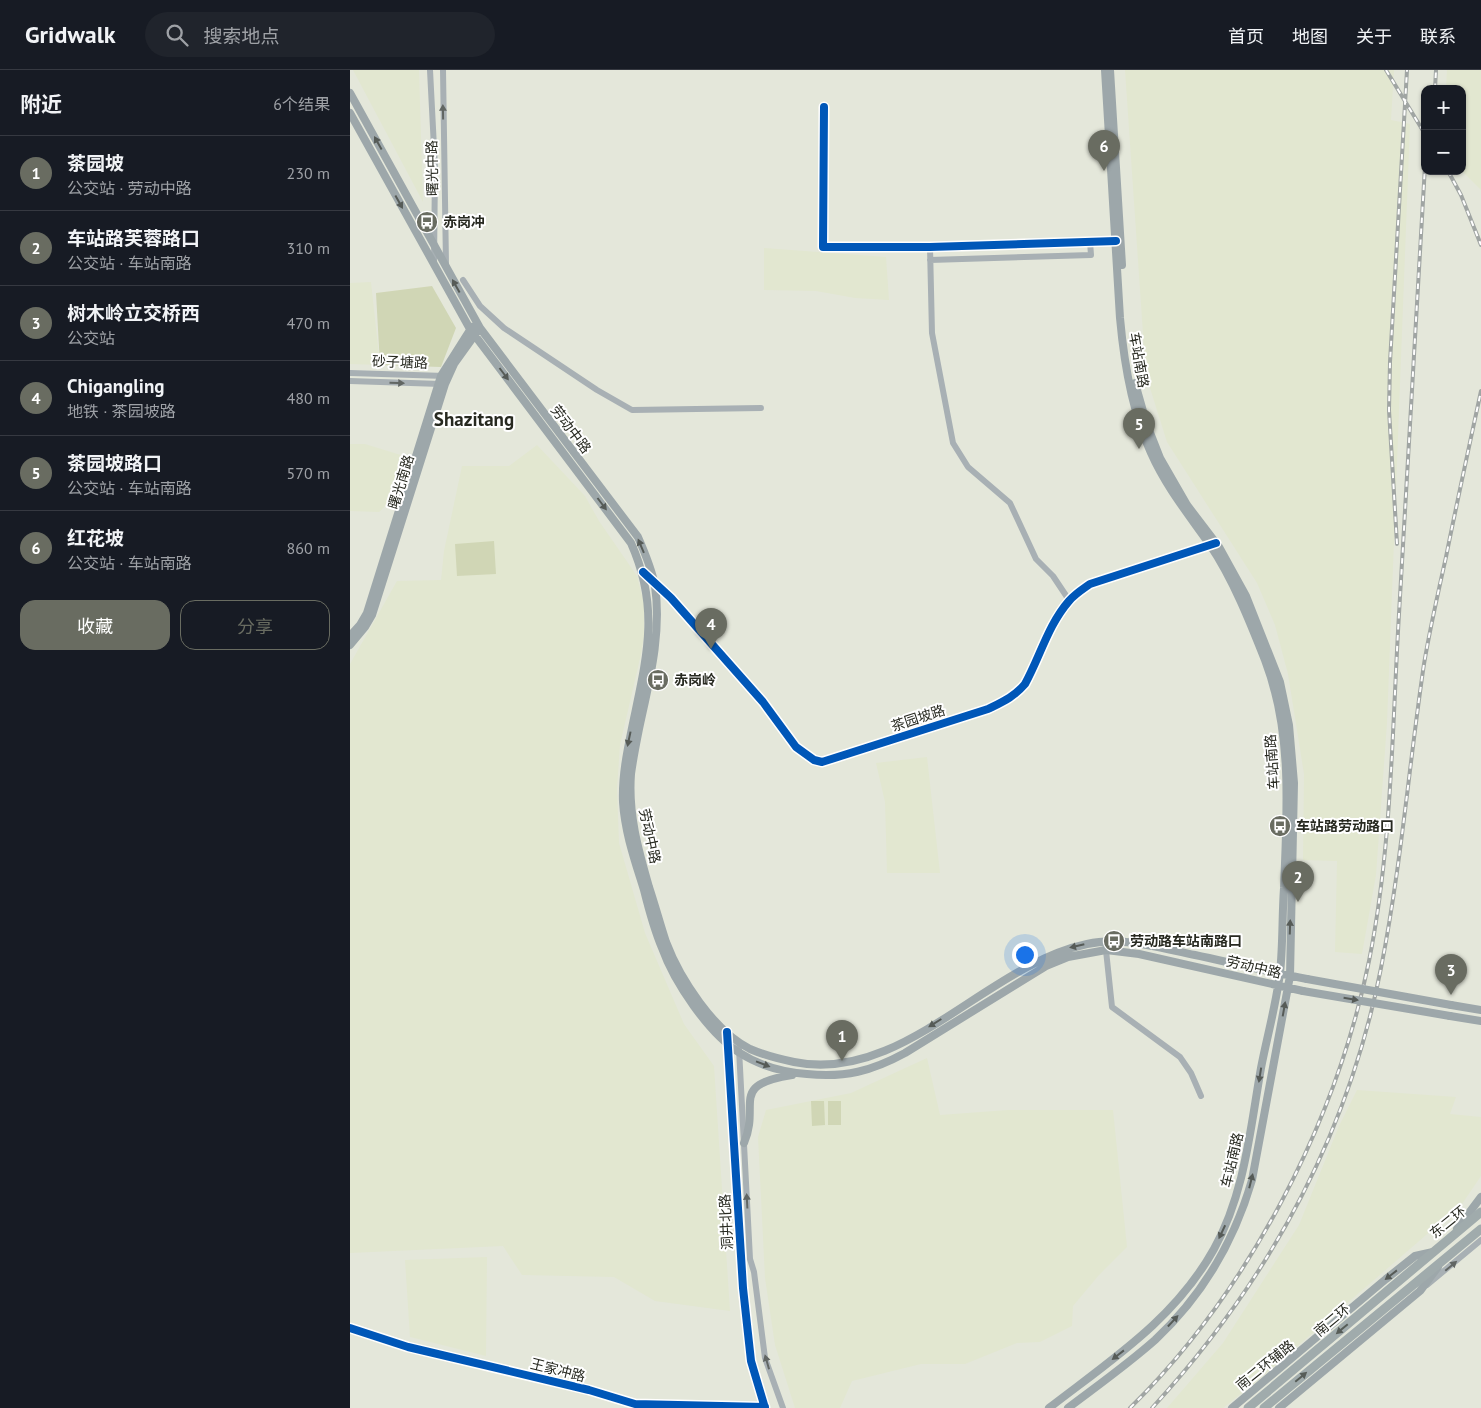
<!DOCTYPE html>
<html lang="zh">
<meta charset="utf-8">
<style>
body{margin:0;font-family:"PT Sans","Noto Sans SC",sans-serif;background:#20242c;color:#f1f3f6}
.controls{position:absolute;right:15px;top:15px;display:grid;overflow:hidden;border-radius:10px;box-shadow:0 1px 4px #0004}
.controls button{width:45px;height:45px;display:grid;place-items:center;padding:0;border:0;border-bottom:1px solid #363941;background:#171b24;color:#f1f3f6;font:25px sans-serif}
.you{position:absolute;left:674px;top:884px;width:18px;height:18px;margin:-12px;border:4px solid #fff;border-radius:50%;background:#1a73e8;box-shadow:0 0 0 8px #1a73e833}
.badge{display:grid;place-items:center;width:32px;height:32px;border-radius:50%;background:#696c61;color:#fff;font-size:16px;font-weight:700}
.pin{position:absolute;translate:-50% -41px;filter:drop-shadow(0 1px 2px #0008)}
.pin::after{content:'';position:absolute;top:26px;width:18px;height:15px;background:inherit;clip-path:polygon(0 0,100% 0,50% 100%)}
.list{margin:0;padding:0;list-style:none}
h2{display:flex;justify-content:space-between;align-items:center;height:65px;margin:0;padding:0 20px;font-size:21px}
h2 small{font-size:16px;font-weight:400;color:#9ea1a6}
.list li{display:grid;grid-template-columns:32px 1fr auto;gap:15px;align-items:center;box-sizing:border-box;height:75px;padding:0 20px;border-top:1px solid #363941}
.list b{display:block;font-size:19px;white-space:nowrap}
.list p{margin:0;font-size:16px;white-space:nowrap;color:#9ea1a6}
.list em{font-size:16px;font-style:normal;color:#9ea1a6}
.actions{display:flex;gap:10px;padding:15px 20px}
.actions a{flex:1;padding:11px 0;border:1px solid #696c61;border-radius:15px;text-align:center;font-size:18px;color:#696c61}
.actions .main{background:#696c61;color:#fff}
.icon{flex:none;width:28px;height:28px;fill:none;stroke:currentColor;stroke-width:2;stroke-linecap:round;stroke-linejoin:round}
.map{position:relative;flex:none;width:1131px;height:1338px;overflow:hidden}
header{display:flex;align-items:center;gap:30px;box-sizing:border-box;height:70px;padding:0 25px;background:#171b24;border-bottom:1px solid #363941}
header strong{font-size:24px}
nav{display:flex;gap:28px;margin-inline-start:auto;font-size:18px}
.search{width:350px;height:45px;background:#20242c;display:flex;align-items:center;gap:12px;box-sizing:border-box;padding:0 18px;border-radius:28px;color:#9ea1a6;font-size:19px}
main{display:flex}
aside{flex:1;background:#171b24}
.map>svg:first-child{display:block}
.built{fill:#e2e7d0}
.green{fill:#d0d6b5}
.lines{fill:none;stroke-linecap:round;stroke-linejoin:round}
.minor{stroke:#a8b0b4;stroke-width:6}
.major{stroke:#9da7aa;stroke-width:8}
.highway{stroke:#a0abac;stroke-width:9}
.rail-casing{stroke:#a0a5a3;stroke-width:4}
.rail{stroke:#fff;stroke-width:2;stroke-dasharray:5.5;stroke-linecap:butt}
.major-bridge{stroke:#9da7aa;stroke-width:8}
.cycleway-casing{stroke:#fff;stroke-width:11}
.cycleway{stroke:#0057b8;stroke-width:8}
.oneway{fill:#616663}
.oneway2{fill:#565b57}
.oneway3{fill:#575d58}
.labels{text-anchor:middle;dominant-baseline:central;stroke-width:4;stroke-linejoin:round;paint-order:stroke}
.street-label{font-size:14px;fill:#272920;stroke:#fff}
.poi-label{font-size:14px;font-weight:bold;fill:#272920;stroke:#fff;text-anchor:start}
.district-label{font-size:19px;font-weight:bold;fill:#272920;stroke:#fff}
</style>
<header>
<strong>Gridwalk</strong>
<div class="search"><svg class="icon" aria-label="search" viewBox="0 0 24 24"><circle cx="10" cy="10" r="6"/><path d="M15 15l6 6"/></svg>搜索地点</div>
<nav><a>首页</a><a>地图</a><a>关于</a><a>联系</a></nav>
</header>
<main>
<aside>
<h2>附近<small>6个结果</small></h2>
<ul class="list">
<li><span class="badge">1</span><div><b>茶园坡</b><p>公交站 · 劳动中路</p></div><em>230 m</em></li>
<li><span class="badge">2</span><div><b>车站路芙蓉路口</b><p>公交站 · 车站南路</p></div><em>310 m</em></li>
<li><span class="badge">3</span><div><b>树木岭立交桥西</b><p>公交站</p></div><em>470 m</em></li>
<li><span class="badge">4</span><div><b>Chigangling</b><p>地铁 · 茶园坡路</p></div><em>480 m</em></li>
<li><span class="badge">5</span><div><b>茶园坡路口</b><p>公交站 · 车站南路</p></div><em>570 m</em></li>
<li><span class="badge">6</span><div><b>红花坡</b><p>公交站 · 车站南路</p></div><em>860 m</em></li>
</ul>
<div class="actions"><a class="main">收藏</a><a>分享</a></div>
</aside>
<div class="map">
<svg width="1131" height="1338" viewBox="0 0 1131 1338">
<rect width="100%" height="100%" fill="#e4e7da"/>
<path class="built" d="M3,0H69L73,132Z
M775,0H1044L1041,50L1060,54L1037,653L1026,805L1012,884L985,882L987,791L953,790L954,704L938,604L925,555L907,513L817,372L800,318L795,293Z
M1097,0H1131V120L1112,101V19H1096Z
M414,178L536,187L539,230L505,228L466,221L414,220Z
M21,212L30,295L0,294V213Z
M0,374H15L54,386L44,428L29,442L0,441Z
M187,375L235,426L249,451L287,506L294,533V565L291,584L270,675L267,719L269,773L295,863L334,954L364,996L380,1241L305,1231L264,1207L172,1205L153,1176L0,1183V594L47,511L91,510L94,481L112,396H159Z
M577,687L590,803H537L535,732L526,693Z
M577,988L590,1045L658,1040H763L777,1177L749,1205L723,1236L722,1256L690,1272L667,1273L615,1294H571L502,1311L490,1338H445L425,1275L415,1208L408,1067L416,1040L501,1023Z
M1007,1020L1106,1027L1100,1044L1131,1047V1106L1112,1134L907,1311L873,1338H817L873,1273L949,1155L989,1056Z
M137,1187L136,1286L60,1267L55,1190Z"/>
<path class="green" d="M82,216L106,258L91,297L30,295L26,223Z
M144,471L146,504L107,506L105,474Z
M461,1031H474L475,1055L462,1056Z
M478,1031H491V1055H478Z"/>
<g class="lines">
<path class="minor" d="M80,0L85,97L84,194
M93,0L96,195
M474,37L473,177H580L766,171
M580,177L582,263L603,373L618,397L660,433L686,489L703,506L719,530
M580,190L741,185L740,172
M113,210L130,236L154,258L247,320L282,340L411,338
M0,303L95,306
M0,311L91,314
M293,502L321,528L413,632L446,677L464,690L472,692L638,639C652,632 664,627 675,614C696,576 705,526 751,510L863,474
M755,871L762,937L830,987L841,1003L851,1026
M377,971L393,1218L401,1291L415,1338
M389,979L400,1189L404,1202L415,1288L433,1338
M1077,1215L1131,1170
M0,1258L58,1277L239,1320L285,1334L415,1337"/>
<path class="major" d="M760,0L772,195
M0,23L130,258L288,467C295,483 302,500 305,516C312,564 299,612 289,659C286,674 283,689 281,704C278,744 288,779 299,817C305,835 310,854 316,872C330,909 364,961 400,979C414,985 429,989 444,992C553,1014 636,895 737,874C772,866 810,878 845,885C882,893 920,902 957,909
M0,43L120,259L281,473C311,540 296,590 282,658C277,682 272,707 273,732C275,763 285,791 294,820C299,840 304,859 312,878C324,912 359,964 390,983C410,996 433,1002 457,1004C495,1008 522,1001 555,983L696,896L718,887L756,880L789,884L953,921
M0,566L10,555L17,543L91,306L122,257
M0,575L15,557L22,545L95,314L104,294L127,262
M1101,935L1131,940
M1100,946L1131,951
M394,1073C411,1034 378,1015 442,1005
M1107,1159L1131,1127
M699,1338C761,1290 825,1249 864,1179C895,1123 900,1060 911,998C917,967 926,935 930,903C933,875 932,846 934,818C937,741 943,663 915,590C900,552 883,509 860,475C839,445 816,417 801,383C782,342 774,293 770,248L755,0
M718,1338C747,1316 778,1294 805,1270C852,1226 884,1172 902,1110L940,906L944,713L939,655L930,612L896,526L869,477L837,435L810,388L797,355L785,313
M882,1338L1036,1209L1065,1186L1083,1182
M929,1338L1070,1221L1088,1197"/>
<path class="highway" d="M898,1338L1131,1142
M914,1338L1131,1159"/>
<g class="rail-casing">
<path id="rail" d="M1036,0L1075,64
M1085,19L1086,0
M1098,101L1111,125L1131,175
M1047,474L1039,340L1040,292L1057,0
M780,1338C898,1222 986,1053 1019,891C1042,777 1042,660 1049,544C1058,395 1066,245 1075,96
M802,1338C917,1213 998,1066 1031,898C1051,797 1059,695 1074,594C1080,558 1088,523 1096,487C1107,432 1119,377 1131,321"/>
</g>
<use href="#rail" class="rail"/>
<path class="major-bridge" d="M957,909L1101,935
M953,921L1100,946"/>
<g class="cycleway-casing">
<path id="cycleway" d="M474,37L473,177H580L766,171
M293,502L321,528L413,632L446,677L464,690L472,692L638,639C652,632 664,627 675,614C690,587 698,555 719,531C725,524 733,519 740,514L866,473
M377,962L393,1218L401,1291L415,1338
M0,1258L58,1277L239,1320L285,1334L415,1337"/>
</g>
<use href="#cycleway" class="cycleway"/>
</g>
<defs><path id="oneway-solid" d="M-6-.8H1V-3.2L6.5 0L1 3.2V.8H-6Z" transform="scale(1.25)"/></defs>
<g class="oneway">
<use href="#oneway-solid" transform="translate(93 42) rotate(-91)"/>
<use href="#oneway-solid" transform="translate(47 313) rotate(2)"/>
<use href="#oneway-solid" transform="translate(397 1131) rotate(-93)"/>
<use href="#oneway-solid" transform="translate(1101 1196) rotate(-40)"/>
<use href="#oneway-solid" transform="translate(417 1292) rotate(-106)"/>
</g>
<g class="oneway2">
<use href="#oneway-solid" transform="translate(28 73) rotate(-119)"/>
<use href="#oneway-solid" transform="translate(49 132) rotate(61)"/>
<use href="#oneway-solid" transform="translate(106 216) rotate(-119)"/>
<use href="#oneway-solid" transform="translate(154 304) rotate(53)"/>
<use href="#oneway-solid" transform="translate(252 434) rotate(53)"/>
<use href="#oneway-solid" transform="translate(291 476) rotate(-113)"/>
<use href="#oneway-solid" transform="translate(279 669) rotate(102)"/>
<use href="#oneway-solid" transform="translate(940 857) rotate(-88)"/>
<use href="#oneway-solid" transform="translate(727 876) rotate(167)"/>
<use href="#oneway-solid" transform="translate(1001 929) rotate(9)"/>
<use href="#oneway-solid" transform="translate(934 939) rotate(-80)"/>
<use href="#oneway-solid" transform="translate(585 953) rotate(148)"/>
<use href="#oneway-solid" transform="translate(413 994) rotate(21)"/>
<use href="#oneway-solid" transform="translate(910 1005) rotate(99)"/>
<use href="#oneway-solid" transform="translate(901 1111) rotate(-76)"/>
<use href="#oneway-solid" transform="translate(872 1162) rotate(115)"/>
<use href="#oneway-solid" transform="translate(1041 1205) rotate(142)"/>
<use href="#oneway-solid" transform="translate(823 1251) rotate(-47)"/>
<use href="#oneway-solid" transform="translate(768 1285) rotate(142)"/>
</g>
<g class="oneway3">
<use href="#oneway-solid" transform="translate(992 1259) rotate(140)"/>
<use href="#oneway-solid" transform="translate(951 1307) rotate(-40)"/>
</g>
<defs>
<g id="bus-disc" transform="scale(1.125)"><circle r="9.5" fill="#696c61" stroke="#fff"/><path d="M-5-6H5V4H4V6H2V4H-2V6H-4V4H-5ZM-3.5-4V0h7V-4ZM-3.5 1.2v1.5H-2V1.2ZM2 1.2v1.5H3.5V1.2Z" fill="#fff"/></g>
</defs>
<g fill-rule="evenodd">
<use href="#bus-disc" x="77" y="152"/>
<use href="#bus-disc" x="308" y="610"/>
<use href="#bus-disc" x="930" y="756"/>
<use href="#bus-disc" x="764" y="871"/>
</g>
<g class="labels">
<g class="street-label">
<text transform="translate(82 98) rotate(-91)">曙光中路</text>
<text transform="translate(789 290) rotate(80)">车站南路</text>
<text transform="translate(50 292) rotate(2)">砂子塘路</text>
<text transform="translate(221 359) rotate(53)">劳动中路</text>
<text transform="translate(51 412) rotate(-73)">曙光南路</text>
<text transform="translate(568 648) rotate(-18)">茶园坡路</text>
<text transform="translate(922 692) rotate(-94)">车站南路</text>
<text transform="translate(300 766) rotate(78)">劳动中路</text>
<text transform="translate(904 897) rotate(13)">劳动中路</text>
<text transform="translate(882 1090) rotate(-77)">车站南路</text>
<text transform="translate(376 1152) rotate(-93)">洞井北路</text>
<text transform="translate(1098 1152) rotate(-39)">东二环</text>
<text transform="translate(982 1250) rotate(-40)">南二环</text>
<text transform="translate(915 1295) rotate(-39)">南二环辅路</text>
<text transform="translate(208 1300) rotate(14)">王家冲路</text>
</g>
<g class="poi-label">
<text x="93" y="152">赤岗冲</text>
<text x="324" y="610">赤岗岭</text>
<text x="946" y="756">车站路劳动路口</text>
<text x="780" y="871">劳动路车站南路口</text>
</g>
<g class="district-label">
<text x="124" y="349">Shazitang</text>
</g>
</g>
</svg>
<div class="controls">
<button>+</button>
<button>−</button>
</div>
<div class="you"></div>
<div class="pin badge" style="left:492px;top:991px">1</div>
<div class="pin badge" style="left:948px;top:832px">2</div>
<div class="pin badge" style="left:1101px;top:925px">3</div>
<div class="pin badge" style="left:361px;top:579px">4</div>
<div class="pin badge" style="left:789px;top:379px">5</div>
<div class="pin badge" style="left:754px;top:101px">6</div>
</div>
</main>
